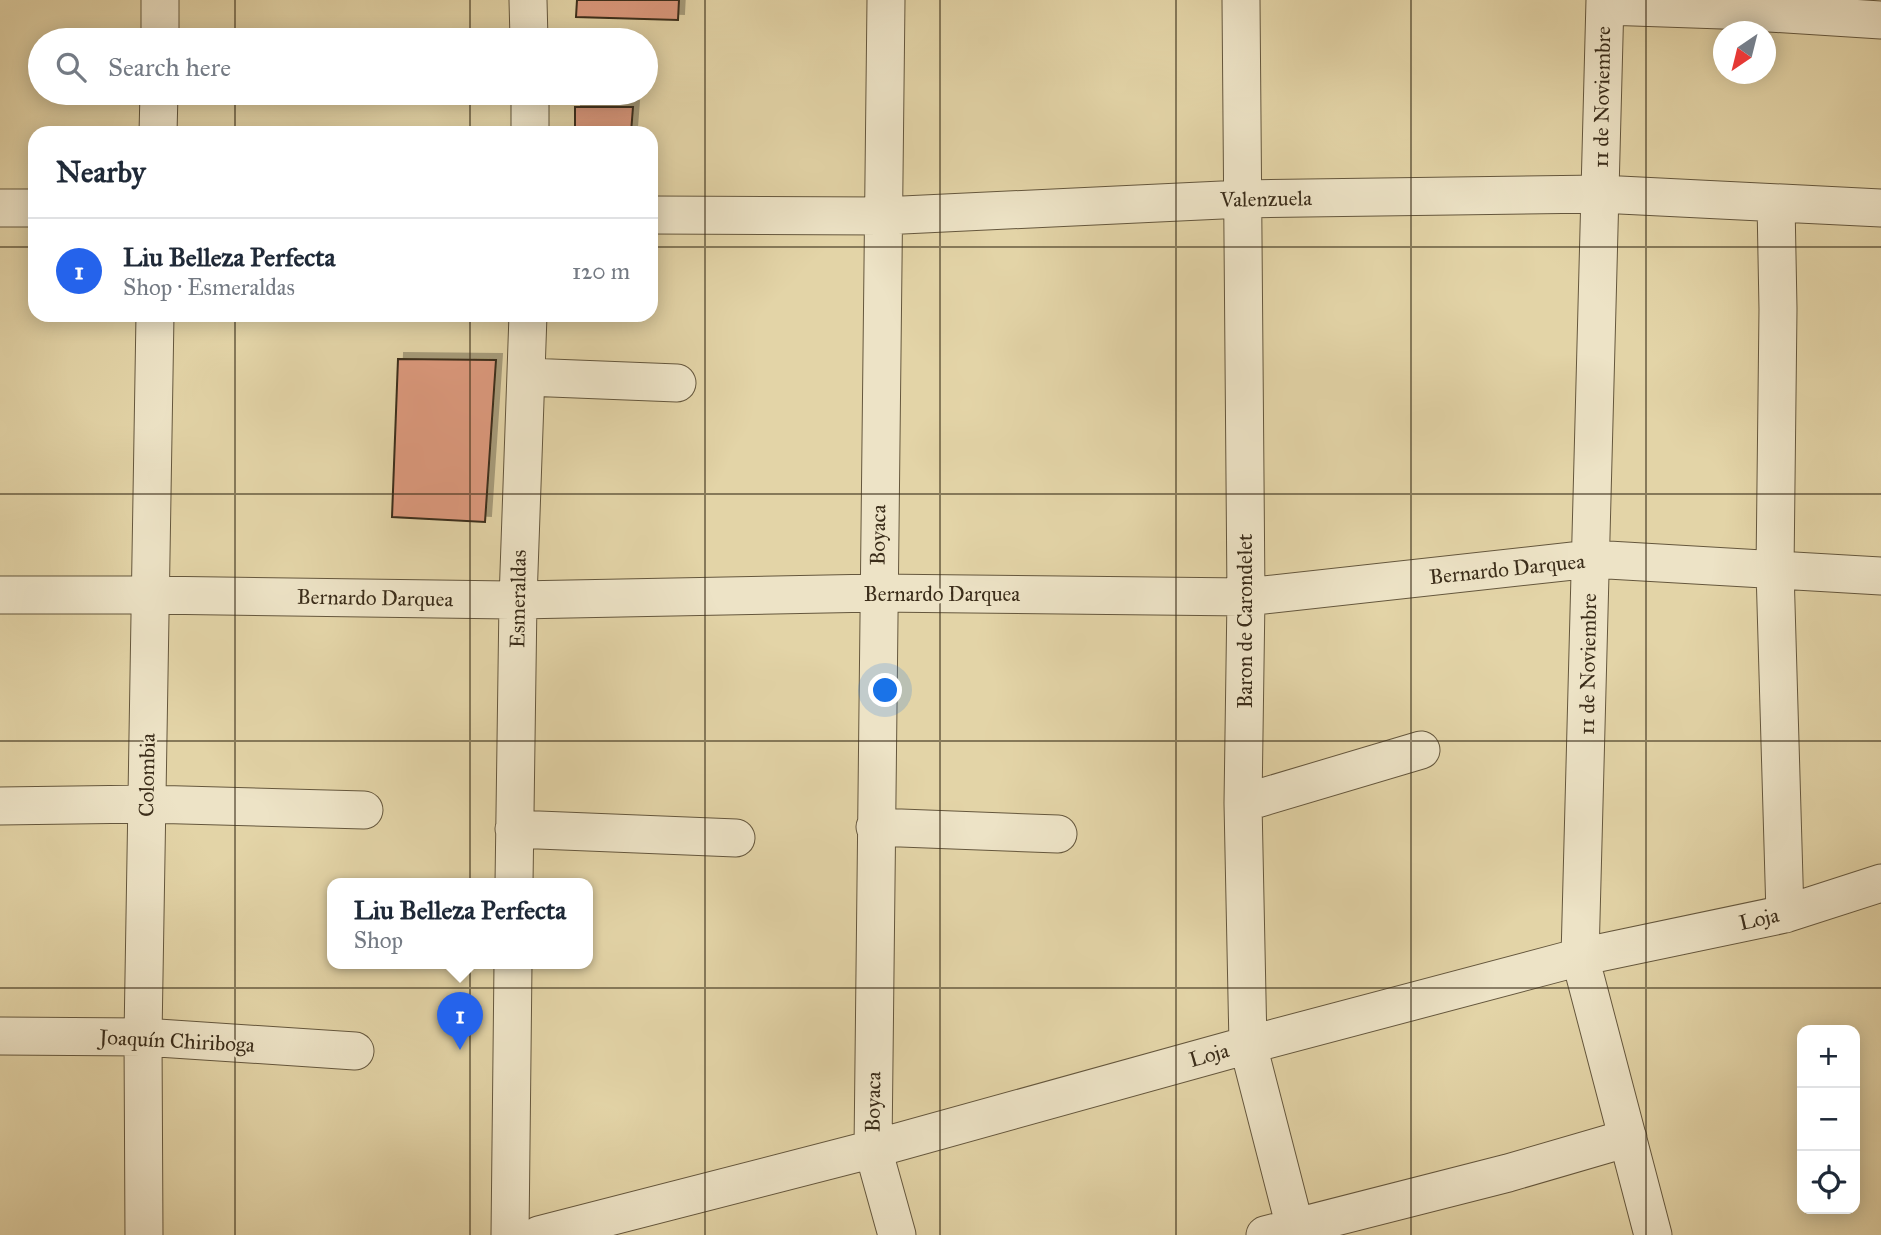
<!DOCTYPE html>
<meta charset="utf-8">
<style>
body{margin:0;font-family:"IM FELL Great Primer",serif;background:#f2f2f3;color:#1f2937}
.controls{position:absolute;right:21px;bottom:21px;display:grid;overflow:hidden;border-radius:14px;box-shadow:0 4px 18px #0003}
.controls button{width:63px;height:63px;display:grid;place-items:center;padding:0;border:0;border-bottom:2px solid #e0e1e3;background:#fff;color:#1f2937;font:35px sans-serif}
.compass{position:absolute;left:1713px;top:21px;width:63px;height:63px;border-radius:50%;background:#fff;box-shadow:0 4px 18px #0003;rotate:215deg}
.you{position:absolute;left:886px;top:691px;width:24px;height:24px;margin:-18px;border:5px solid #fff;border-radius:50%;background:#1a73e8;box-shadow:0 0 0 10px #1a73e833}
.badge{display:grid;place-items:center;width:46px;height:46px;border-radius:50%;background:#2563eb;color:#fff;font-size:23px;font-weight:700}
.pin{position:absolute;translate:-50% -58px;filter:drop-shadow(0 2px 4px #0008)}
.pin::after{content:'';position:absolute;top:37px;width:24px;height:21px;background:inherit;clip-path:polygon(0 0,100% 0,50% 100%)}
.popup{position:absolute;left:327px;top:878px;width:266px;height:91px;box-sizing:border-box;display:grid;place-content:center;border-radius:14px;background:#fff;filter:drop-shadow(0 2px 5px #0005);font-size:23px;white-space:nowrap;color:#747a83}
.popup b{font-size:26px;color:#1f2937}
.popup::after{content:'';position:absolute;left:50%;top:100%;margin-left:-14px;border:14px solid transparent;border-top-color:#fff}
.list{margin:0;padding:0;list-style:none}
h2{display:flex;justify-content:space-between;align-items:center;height:91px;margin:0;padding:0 28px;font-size:30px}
h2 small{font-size:23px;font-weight:400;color:#747a83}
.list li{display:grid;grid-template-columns:46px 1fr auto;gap:21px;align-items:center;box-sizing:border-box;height:105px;padding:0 28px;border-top:2px solid #e0e1e3}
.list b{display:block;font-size:26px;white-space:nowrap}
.list p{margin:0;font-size:23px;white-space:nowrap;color:#747a83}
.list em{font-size:23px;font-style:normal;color:#747a83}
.icon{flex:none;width:38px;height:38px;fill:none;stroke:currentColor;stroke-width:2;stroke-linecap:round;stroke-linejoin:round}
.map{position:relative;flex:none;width:1881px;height:1235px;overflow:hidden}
.search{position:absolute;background:#fff;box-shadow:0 4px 18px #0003;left:28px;top:28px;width:630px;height:77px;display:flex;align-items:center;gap:18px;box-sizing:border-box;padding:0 24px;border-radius:38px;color:#747a83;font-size:26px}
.panel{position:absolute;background:#fff;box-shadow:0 4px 18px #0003;left:28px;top:126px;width:630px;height:196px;border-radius:21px}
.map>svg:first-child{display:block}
.building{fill:#dc997d;stroke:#3b2d1a;stroke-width:2;filter:url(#shadow)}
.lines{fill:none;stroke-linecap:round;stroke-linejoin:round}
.minor-casing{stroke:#65573d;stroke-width:39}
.minor{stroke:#ede3c6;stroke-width:37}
.grid{fill:none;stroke:#3b2d1a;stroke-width:2;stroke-opacity:0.55}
.labels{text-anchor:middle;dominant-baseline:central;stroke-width:5;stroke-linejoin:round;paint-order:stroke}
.street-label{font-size:21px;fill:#3b2d1a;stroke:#ede3c6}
</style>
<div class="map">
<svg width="1881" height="1235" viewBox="0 0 1881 1235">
<defs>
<filter id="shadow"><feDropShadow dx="6" dy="-6" stdDeviation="0" flood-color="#0004"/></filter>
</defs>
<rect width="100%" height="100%" fill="#e3d4a7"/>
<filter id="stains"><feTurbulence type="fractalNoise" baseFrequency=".00286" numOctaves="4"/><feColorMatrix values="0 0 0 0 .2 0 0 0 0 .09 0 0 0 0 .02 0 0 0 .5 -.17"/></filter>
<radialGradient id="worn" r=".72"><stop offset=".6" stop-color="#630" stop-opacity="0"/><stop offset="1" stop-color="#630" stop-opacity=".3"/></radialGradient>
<path class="building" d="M577,0H679L678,20L576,17Z
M575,107H633L631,133H575Z
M398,359L496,360L485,522L392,517Z"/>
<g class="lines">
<g class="minor-casing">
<path id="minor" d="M528,0L529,40
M886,0L873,1149L897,1235
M1241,0L1246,597L1243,803L1248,1045L1297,1235
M1605,0L1580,957L1653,1235
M1605,6L1722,10L1881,20
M160,40V0
M530,93V133
M158,133L159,93
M1776,203L1778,309L1775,570L1785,914
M0,208H35
M651,215L882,216L1243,199L1600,194L1881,208
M526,377L677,383
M0,595H150L518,600L877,593L1246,597L1591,559L1881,576
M1243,803L1421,750
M0,806L147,804L364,810
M875,827L1058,834
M514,829L736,838
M514,884L518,600L528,315
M0,1036L143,1037L355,1051
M144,1235L143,1037L155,315
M510,1235L513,964
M539,1235L873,1149L1248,1045L1580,957L1785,914L1881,883
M1265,1235L1508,1173L1628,1138"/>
</g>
<use href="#minor" class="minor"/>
</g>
<path class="grid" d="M235,0V40M470,0V40M705,0V1235M940,0V1235M1176,0V1235M1411,0V1235M1646,0V1235M235,93V133M470,93V133M0,247H35M651,247H1881M235,315V1235M470,315V1235M0,494H1881M0,741H1881M0,988H1881"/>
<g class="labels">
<g class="street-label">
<text transform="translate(1602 97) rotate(-89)">11 de Noviembre</text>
<text transform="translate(1266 199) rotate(-1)">Valenzuela</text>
<text transform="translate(878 535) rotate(-89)">Boyaca</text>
<text transform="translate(1507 569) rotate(-6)">Bernardo Darquea</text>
<text x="942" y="594">Bernardo Darquea</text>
<text transform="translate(375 598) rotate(1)">Bernardo Darquea</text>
<text transform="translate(518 599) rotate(-89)">Esmeraldas</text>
<text transform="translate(1245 621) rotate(-90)">Baron de Carondelet</text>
<text transform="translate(1588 664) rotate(-89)">11 de Noviembre</text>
<text transform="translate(147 775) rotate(-89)">Colombia</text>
<text transform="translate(1759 919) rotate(-13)">Loja</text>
<text transform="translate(177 1041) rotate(3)">Joaquín Chiriboga</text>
<text transform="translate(1209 1055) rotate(-16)">Loja</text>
<text transform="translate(873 1102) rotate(-89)">Boyaca</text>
</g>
</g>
<rect width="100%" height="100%" filter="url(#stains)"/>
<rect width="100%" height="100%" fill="url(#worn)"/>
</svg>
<div class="controls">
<button>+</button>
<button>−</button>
<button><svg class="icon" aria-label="locate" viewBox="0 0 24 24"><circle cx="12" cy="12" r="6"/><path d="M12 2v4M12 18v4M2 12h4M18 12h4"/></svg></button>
</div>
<svg class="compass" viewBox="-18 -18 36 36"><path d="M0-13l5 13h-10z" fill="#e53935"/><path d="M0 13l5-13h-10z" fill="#747a83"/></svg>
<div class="you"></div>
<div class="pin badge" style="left:460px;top:1050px">1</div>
<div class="popup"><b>Liu Belleza Perfecta</b>Shop</div>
<div class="search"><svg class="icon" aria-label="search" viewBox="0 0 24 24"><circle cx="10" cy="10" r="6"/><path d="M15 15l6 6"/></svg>Search here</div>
<section class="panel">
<h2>Nearby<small></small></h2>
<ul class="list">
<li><span class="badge">1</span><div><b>Liu Belleza Perfecta</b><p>Shop · Esmeraldas</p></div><em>120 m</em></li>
</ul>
</section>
</div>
